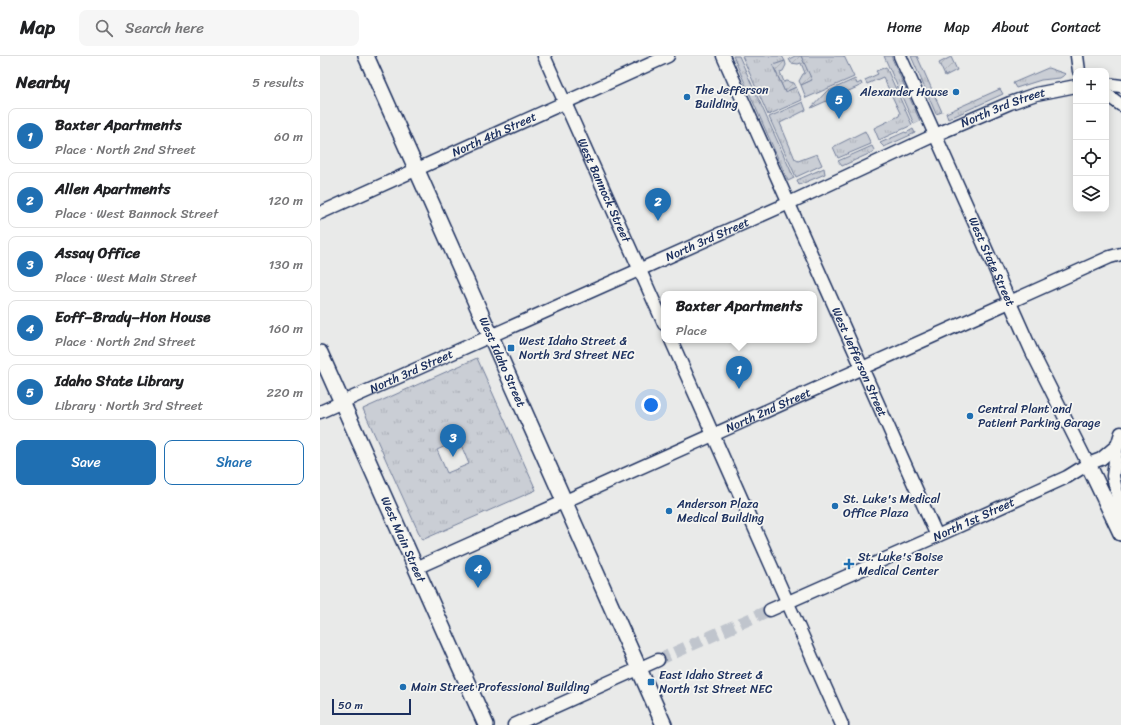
<!DOCTYPE html>
<meta charset="utf-8">
<style>
body{margin:0;font-family:Sriracha,sans-serif;background:#f6f6f6;color:#202124}
.controls{position:absolute;right:12px;top:12px;display:grid;overflow:hidden;border-radius:8px;box-shadow:0 2px 10px #0003}
.controls button{width:36px;height:36px;display:grid;place-items:center;padding:0;border:0;border-bottom:1px solid #e0e0e0;background:#fff;color:#202124;font:20px sans-serif}
.scale{position:absolute;left:12px;bottom:10px;width:79px;box-sizing:border-box;padding-left:4px;border:2px solid #1b2f5e;border-top:0;font-size:11px;line-height:14px;white-space:nowrap;color:#1b2f5e;-webkit-text-stroke:3px #f6f6f2;paint-order:stroke}
.you{position:absolute;left:331px;top:349px;width:14px;height:14px;margin:-10px;border:3px solid #fff;border-radius:50%;background:#1a73e8;box-shadow:0 0 0 6px #1a73e833}
.badge{display:grid;place-items:center;width:26px;height:26px;border-radius:50%;background:#1f6fb2;color:#fff;font-size:13px;font-weight:700}
.pin{position:absolute;translate:-50% -33px;filter:drop-shadow(0 1px 2px #0008)}
.pin::after{content:'';position:absolute;top:21px;width:14px;height:12px;background:inherit;clip-path:polygon(0 0,100% 0,50% 100%)}
.popup{position:absolute;left:341px;top:235px;width:156px;height:52px;box-sizing:border-box;display:grid;place-content:center;border-radius:8px;background:#fff;filter:drop-shadow(0 1px 3px #0005);font-size:13px;white-space:nowrap;color:#757577}
.popup b{font-size:15px;color:#202124}
.popup::after{content:'';position:absolute;left:50%;top:100%;margin-left:-8px;border:8px solid transparent;border-top-color:#fff}
.list{margin:0;padding:0;list-style:none}
h2{display:flex;justify-content:space-between;align-items:center;height:52px;margin:0;padding:0 16px;font-size:17px}
h2 small{font-size:13px;font-weight:400;color:#757577}
.list li{display:grid;grid-template-columns:26px 1fr auto;gap:12px;align-items:center;box-sizing:border-box;height:56px;margin:0 8px 8px;padding:0 8px;border:1px solid #e0e0e0;border-radius:8px}
.list b{display:block;font-size:15px;white-space:nowrap}
.list p{margin:0;font-size:13px;white-space:nowrap;color:#757577}
.list em{font-size:13px;font-style:normal;color:#757577}
.actions{display:flex;gap:8px;padding:12px 16px}
.actions a{flex:1;padding:9px 0;border:1px solid #1f6fb2;border-radius:8px;text-align:center;font-size:14px;color:#1f6fb2}
.actions .main{background:#1f6fb2;color:#fff}
.icon{flex:none;width:22px;height:22px;fill:none;stroke:currentColor;stroke-width:2;stroke-linecap:round;stroke-linejoin:round}
.map{position:relative;flex:none;width:801px;height:669px;overflow:hidden}
header{display:flex;align-items:center;gap:24px;box-sizing:border-box;height:56px;padding:0 20px;background:#fff;border-bottom:1px solid #e0e0e0}
header strong{font-size:19px}
nav{display:flex;gap:22px;margin-inline-start:auto;font-size:14px}
.search{width:280px;height:36px;background:#f6f6f6;display:flex;align-items:center;gap:10px;box-sizing:border-box;padding:0 14px;border-radius:8px;color:#757577;font-size:15px}
main{display:flex}
aside{flex:1;background:#fff}
.map>svg:first-child{display:block}
.grass{fill:url(#grass-tufts);stroke:#727e9a;fill-rule:evenodd}
.garden{fill:url(#garden-furrows);stroke:#727e9a}
.lines{fill:none;stroke-linecap:round;stroke-linejoin:round}
.minor-tunnel{stroke:#c0c5cd;stroke-width:12;stroke-dasharray:12 6;stroke-linecap:butt}
.minor-casing{stroke:#1b2f5e;stroke-width:15}
.major-casing{stroke:#1b2f5e;stroke-width:18}
.minor{stroke:#f6f6f2;stroke-width:12}
.major{stroke:#f6f6f2;stroke-width:15}
.poi-dot{fill:#1f6fb2;stroke:#f6f6f2;stroke-width:1.5}
.labels{text-anchor:middle;dominant-baseline:central;stroke-width:3.5;stroke-linejoin:round;paint-order:stroke}
.poi-label{font-size:12px;fill:#1b2f5e;stroke:#f6f6f2;text-anchor:start}
.street-label{font-size:12px;fill:#1b2f5e;stroke:#f6f6f2}
</style>
<header>
<strong>Map</strong>
<div class="search"><svg class="icon" aria-label="search" viewBox="0 0 24 24"><circle cx="10" cy="10" r="6"/><path d="M15 15l6 6"/></svg>Search here</div>
<nav><a>Home</a><a>Map</a><a>About</a><a>Contact</a></nav>
</header>
<main>
<aside>
<h2>Nearby<small>5 results</small></h2>
<ul class="list">
<li><span class="badge">1</span><div><b>Baxter Apartments</b><p>Place · North 2nd Street</p></div><em>60 m</em></li>
<li><span class="badge">2</span><div><b>Allen Apartments</b><p>Place · West Bannock Street</p></div><em>120 m</em></li>
<li><span class="badge">3</span><div><b>Assay Office</b><p>Place · West Main Street</p></div><em>130 m</em></li>
<li><span class="badge">4</span><div><b>Eoff–Brady–Hon House</b><p>Place · North 2nd Street</p></div><em>160 m</em></li>
<li><span class="badge">5</span><div><b>Idaho State Library</b><p>Library · North 3rd Street</p></div><em>220 m</em></li>
</ul>
<div class="actions"><a class="main">Save</a><a>Share</a></div>
</aside>
<div class="map">
<svg width="801" height="669" viewBox="0 0 801 669">
<defs>
<pattern id="grass-tufts" width="24" height="20" patternUnits="userSpaceOnUse"><rect width="24" height="20" fill="#caced5"/><path d="M3 7l-1-3M5 7V3M7 7l1-3M15 17l-1-3M17 17v-4M19 17l1-3" fill="none" stroke="#adb1b9"/></pattern>
<pattern id="garden-furrows" width="10" height="10" patternUnits="userSpaceOnUse"><rect width="10" height="10" fill="#caced5"/><path d="M-1 1l2-2M0 10L10 0M9 11l2-2" fill="none" stroke="#adb1b9"/></pattern>
</defs>
<rect width="100%" height="100%" fill="#e9eae9"/>
<filter id="ink" filterUnits="userSpaceOnUse"><feTurbulence type="fractalNoise" baseFrequency=".025" numOctaves="2"/><feDisplacementMap in="SourceGraphic" scale="8" xChannelSelector="R" yChannelSelector="G"/><feConvolveMatrix kernelMatrix="1 2 1 2 8 2 1 2 1" color-interpolation-filters="sRGB"/></filter>
<g filter="url(#ink)">
<path class="grass" d="M413,0H419L474,122L468,125Z
M422,0H462L465,5L453,10L465,36L476,31L482,44L448,59Z
M481,0H524L534,21L486,42L481,29L491,24Z
M564,0H571L600,65L594,68Z
M591,0H597L622,56L616,58Z
M566,11L592,69L559,84L554,72L579,60L580,57L563,21L547,28L545,24L558,18L556,15Z
M728,12L746,18L740,22L721,24L696,32L693,27Z
M535,23L537,28L541,26L542,29L491,52L506,36Z
M680,33L683,38L628,63L626,57Z
M483,46L486,54L460,67L475,103L478,105L497,98L502,109L476,121L449,61Z
M593,73L595,77L564,91L560,87L585,76L586,77Z
M545,75L551,88L518,102L513,91Z
M552,90L554,94L553,96L522,110L518,105Z
M504,112L505,118L479,129L477,124Z
M157,302L216,434L102,484L43,353ZM139,384L149,408L127,417L117,394Z"/>
<path class="garden" d="M475,0H481L492,24L481,29L479,25L483,18L485,17L481,7L478,8L471,7L469,3Z
M631,1L637,14L625,20L619,7Z
M465,5L466,9L463,15L460,16L464,26L467,25L474,27L476,31L465,36L453,9Z"/>
<g class="lines">
<path class="minor-tunnel" d="M338,604L450,554"/>
<g class="minor-casing">
<g id="minor">
<path id="s1" d="M224,0L344,268"/>
<path id="s2" d="M403,0L617,480"/>
<path id="s3" d="M580,0L712,296L768,408"/>
<path d="M757,0L759,15"/>
<path d="M786,28L801,30"/>
<path d="M786,38L801,49"/>
<path id="s4" d="M0,157L348,0"/>
<path d="M351,284L522,669"/>
<path id="s5" d="M0,356L469,147L615,79L690,47L716,38L756,30"/>
<path d="M797,468L800,451L793,420L797,390L801,377"/>
<path id="s6" d="M96,512L790,201L801,198"/>
<path id="s7" d="M450,554L617,480L747,421L768,408L781,403L801,386"/>
<path d="M194,669L338,604"/>
</g>
</g>
<g class="major-casing">
<g id="major">
<path id="s8" d="M46,0L344,669"/>
<path id="s9" d="M0,297L166,669"/>
<path d="M768,408L801,477"/>
</g>
</g>
<use href="#minor" class="minor"/>
<use href="#major" class="major"/>
</g>
</g>
<g class="poi-dot">
<circle cx="636" cy="36" r="4"/>
<circle cx="367" cy="41" r="4"/>
<rect x="187" y="288" width="8" height="8" rx="2"/>
<circle cx="650" cy="360" r="4"/>
<circle cx="515" cy="450" r="4"/>
<circle cx="349" cy="455" r="4"/>
<path d="M527 502h4v4h4v4h-4v4h-4v-4h-4v-4h4z"/>
<rect x="327" y="622" width="8" height="8" rx="2"/>
<circle cx="83" cy="631" r="4"/>
</g>
<g class="labels">
<g class="poi-label">
<text x="375" y="34">The Jefferson<tspan x="375" dy="14">Building</tspan></text>
<text x="628" y="36" text-anchor="end">Alexander House</text>
<text x="199" y="285">West Idaho Street &amp;<tspan x="199" dy="14">North 3rd Street NEC</tspan></text>
<text x="658" y="353">Central Plant and<tspan x="658" dy="14">Patient Parking Garage</tspan></text>
<text x="523" y="443">St. Luke's Medical<tspan x="523" dy="14">Office Plaza</tspan></text>
<text x="357" y="448">Anderson Plaza<tspan x="357" dy="14">Medical Building</tspan></text>
<text x="538" y="501">St. Luke's Boise<tspan x="538" dy="14">Medical Center</tspan></text>
<text x="339" y="619">East Idaho Street &amp;<tspan x="339" dy="14">North 1st Street NEC</tspan></text>
<text x="91" y="631">Main Street Professional Building</text>
</g>
<g class="street-label">
<text stroke="none"><textPath href="#s5" startOffset="748">North 3rd Street</textPath></text>
<text stroke="none"><textPath href="#s4" startOffset="191">North 4th Street</textPath></text>
<text stroke="none"><textPath href="#s1" startOffset="147">West Bannock Street</textPath></text>
<text stroke="none"><textPath href="#s5" startOffset="424">North 3rd Street</textPath></text>
<text stroke="none"><textPath href="#s3" startOffset="225">West State Street</textPath></text>
<text stroke="none"><textPath href="#s8" startOffset="335">West Idaho Street</textPath></text>
<text stroke="none"><textPath href="#s2" startOffset="335">West Jefferson Street</textPath></text>
<text stroke="none"><textPath href="#s5" startOffset="100">North 3rd Street</textPath></text>
<text stroke="none"><textPath href="#s6" startOffset="386">North 2nd Street</textPath></text>
<text stroke="none"><textPath href="#s7" startOffset="223">North 1st Street</textPath></text>
<text stroke="none"><textPath href="#s9" startOffset="204">West Main Street</textPath></text>
</g>
</g>
</svg>
<div class="controls">
<button>+</button>
<button>−</button>
<button><svg class="icon" aria-label="locate" viewBox="0 0 24 24"><circle cx="12" cy="12" r="6"/><path d="M12 2v4M12 18v4M2 12h4M18 12h4"/></svg></button>
<button><svg class="icon" aria-label="layers" viewBox="0 0 24 24"><path d="M12 4l9 5-9 5-9-5zM3 14l9 5 9-5"/></svg></button>
</div>
<div class="scale">50 m</div>
<div class="you"></div>
<div class="pin badge" style="left:419px;top:333px">1</div>
<div class="popup"><b>Baxter Apartments</b>Place</div>
<div class="pin badge" style="left:338px;top:165px">2</div>
<div class="pin badge" style="left:133px;top:401px">3</div>
<div class="pin badge" style="left:158px;top:532px">4</div>
<div class="pin badge" style="left:519px;top:63px">5</div>
</div>
</main>
